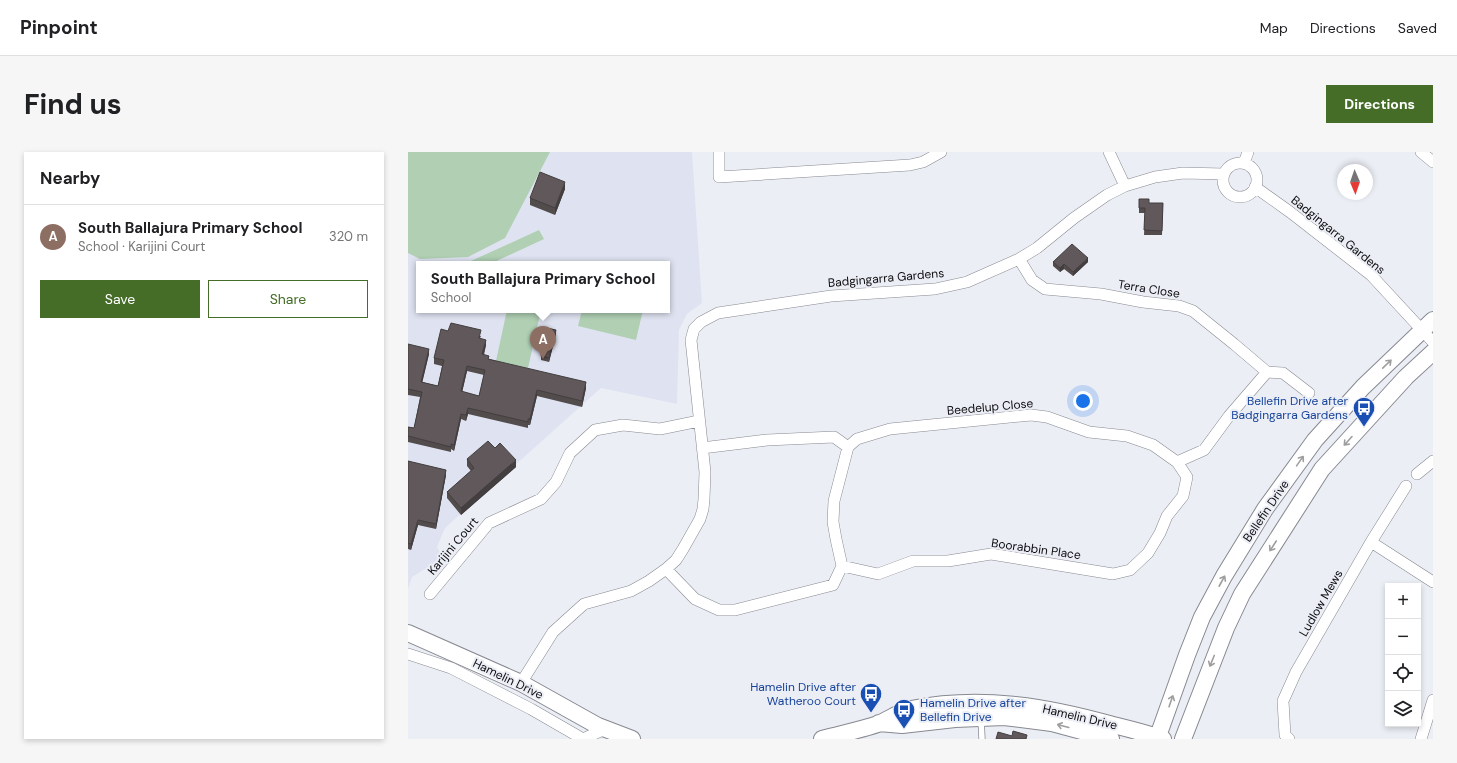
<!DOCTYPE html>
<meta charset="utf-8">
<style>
body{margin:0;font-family:"DM Sans",sans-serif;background:#f6f6f6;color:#202124}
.controls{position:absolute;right:12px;bottom:12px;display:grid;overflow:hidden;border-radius:0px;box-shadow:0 2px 6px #0003}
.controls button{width:36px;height:36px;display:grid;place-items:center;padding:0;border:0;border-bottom:1px solid #e0e0e0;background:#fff;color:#202124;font:20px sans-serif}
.compass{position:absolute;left:929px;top:12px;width:36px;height:36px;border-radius:50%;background:#fff;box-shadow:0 2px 6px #0003;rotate:178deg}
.you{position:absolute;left:675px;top:249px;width:14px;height:14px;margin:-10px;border:3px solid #fff;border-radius:50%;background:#1a73e8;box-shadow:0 0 0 6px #1a73e833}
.badge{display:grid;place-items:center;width:26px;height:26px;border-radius:50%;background:#456d28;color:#fff;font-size:13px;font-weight:700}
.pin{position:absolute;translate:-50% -33px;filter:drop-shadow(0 1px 2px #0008)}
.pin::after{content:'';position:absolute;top:21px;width:14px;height:12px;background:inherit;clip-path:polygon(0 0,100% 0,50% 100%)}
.popup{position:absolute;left:8px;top:109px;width:254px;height:52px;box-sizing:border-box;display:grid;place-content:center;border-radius:0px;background:#fff;filter:drop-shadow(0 1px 3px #0005);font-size:13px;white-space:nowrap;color:#757577}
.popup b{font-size:15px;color:#202124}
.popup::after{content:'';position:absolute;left:50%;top:100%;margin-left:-8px;border:8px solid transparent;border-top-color:#fff}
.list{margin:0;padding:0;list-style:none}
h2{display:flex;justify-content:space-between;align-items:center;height:52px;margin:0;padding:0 16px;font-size:17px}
h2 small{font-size:13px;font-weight:400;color:#757577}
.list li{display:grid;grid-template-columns:26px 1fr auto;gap:12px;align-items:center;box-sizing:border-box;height:64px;padding:0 16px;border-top:1px solid #e0e0e0}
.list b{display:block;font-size:15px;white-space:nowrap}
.list p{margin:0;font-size:13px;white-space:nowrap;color:#757577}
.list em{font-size:13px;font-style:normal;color:#757577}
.actions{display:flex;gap:8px;padding:12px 16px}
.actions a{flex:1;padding:9px 0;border:1px solid #456d28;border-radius:0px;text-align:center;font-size:14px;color:#456d28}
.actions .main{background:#456d28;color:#fff}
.icon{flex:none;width:22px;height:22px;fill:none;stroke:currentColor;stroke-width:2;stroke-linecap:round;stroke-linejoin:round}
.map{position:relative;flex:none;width:1025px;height:587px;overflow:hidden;border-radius:0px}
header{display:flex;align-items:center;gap:24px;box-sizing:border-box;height:56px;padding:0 20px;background:#fff;border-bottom:1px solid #e0e0e0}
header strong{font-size:19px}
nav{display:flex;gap:22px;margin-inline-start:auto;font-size:14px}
.intro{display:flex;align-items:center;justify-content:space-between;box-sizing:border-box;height:96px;padding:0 24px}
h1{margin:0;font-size:28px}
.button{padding:10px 18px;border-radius:0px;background:#456d28;color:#fff;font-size:14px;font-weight:700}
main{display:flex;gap:24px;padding:0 24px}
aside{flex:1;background:#fff;border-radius:0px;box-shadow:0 2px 6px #0003}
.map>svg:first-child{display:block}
.built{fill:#dfe3f1;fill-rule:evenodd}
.green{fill:#b0cfb3}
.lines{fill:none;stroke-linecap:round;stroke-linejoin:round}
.lane-casing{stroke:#878991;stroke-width:7}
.street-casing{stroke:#878991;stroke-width:12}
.secondary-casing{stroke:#878991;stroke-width:18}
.lane{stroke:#fff;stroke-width:5.5}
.street{stroke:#fff;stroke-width:11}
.secondary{stroke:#fff;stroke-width:16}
.wall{fill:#534c4d;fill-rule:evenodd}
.shaded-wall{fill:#433e3f}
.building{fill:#60585a;stroke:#433e3f;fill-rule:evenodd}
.oneway{stroke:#9e9e9f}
.labels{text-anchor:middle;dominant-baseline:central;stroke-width:4;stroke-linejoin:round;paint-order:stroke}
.street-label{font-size:12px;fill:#0c0c0f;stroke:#eceef6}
.transit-label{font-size:12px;fill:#164399;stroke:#eceef6;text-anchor:end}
</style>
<header>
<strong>Pinpoint</strong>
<nav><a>Map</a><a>Directions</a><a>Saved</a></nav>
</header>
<div class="intro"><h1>Find us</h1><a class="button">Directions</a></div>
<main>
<aside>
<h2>Nearby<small></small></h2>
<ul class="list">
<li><span class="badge" style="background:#8d6e63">A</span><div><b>South Ballajura Primary School</b><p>School · Karijini Court</p></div><em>320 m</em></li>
</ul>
<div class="actions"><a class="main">Save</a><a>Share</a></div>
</aside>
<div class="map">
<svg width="1025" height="587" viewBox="0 0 1025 587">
<rect width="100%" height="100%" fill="#eceef6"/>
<path class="built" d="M0,0H284L294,151L279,162L271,178L269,252L193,236L37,376L29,395L35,406L4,425L0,437ZM11,112H259V158H11Z"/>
<path class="green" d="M0,0H142L97,86L60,105L12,107L0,101Z
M131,78L136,87L82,112H65L63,109Z
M99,158H133L120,216L88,209Z
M174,158H235L228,188L170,174Z"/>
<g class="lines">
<g class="lane-casing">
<path id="lane" d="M573,567L574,587"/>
</g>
<g class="street-casing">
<path id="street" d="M311,0V25L502,13L515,10L533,0
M701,0L717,34
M1013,0L1025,10
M836,11L840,0
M815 28a17 17 0 1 1 34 0a17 17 0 1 1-34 0Z
M847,35L882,60L963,123L1025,190
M611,107L624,128L637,137L693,142L735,150L771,154L785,159L826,192L859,220L821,264L796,298L769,310
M859,220L875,221L901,241
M294,296L359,288L426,285L440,295
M1009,322L1025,309
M963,390L1025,430
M258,417L287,447L311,458H327L425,433L434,414L470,422L505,409H540L583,402L705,422L722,418L740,401L752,381L759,364L775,344L779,325L769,310L745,293L719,284L681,280L639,265L623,263L482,277L449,287L440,295L426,349L425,370L428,387L434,414
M22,442L81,371L133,347L148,330L162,301L187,278L215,273L252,277L291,269
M0,502L43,516L123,557L175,587L197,577
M113,531L145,480L176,452L223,439L241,429L258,417L268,408L275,397L292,367L295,357L296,347L297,320L283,188L286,177L293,170L310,161L423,144L527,137L559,130L611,107L629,96L666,66L699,43L717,34L747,25L775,21L816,22
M881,587L877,583L875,549L888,520L963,390L998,334
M1013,587L1025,548"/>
</g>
<g class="secondary-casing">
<path id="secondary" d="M0,481L113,531L190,574L224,587
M471,571L494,573L547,567L596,565L644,571L703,587
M414,587C432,582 452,578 470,572C482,567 489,561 503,557C572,543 638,554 705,573C721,577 738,581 755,587
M749,587L779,503L794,465L816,424L857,357L907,288L955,235L1025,168
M775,587L818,476L834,442L914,317L998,225L1025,200"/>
</g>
<use href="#lane" class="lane"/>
<use href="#street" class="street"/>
<use href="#secondary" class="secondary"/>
</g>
<path class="wall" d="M157,37L147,63L122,53V46Z
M731,47L741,51H755L754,83H736L737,61H731Z
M645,110H680L665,124L656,117L652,120L645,114Z
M40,179L73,184L72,186L78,193L76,203L81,207L178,236L174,255L129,244L122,273H120V276L60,262L58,269L53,267L46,299L43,297V300L0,290V275L6,276L12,245L0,243V192L21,202L14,230L30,234L34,214L26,212V206ZM59,219L76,223L71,244L54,240Z
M148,182L141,210L133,208V204Z
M87,296L108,315L53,363L39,346V340L63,319L59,314V307Z
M0,309L38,323L28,377L10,373L3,398L0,397Z"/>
<path class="shaded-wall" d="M157,30V37L147,63V56Z
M680,106V110L665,124V120Z
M656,112V117L652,120V116Z
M148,178V182L141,210V206Z
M78,188V193L74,208V202Z
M21,197V202L13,236V230Z
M59,214V219L53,245V239Z
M178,230V236L174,255V249Z
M129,238V244L122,273V267Z
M60,256V262L58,269V263Z
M53,262V267L46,299V293Z
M108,308V315L53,363V356Z
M38,318V323L28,377V372Z
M10,368V373L3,398V392Z"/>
<path class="building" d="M132,20L157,30L147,56L122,46Z
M731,47H741V51H755L754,79L736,78L737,56H731Z
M664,92L680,106L665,120L656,112L652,116L645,110Z
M43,171L73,178L71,186L78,188L74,202L81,204L80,207L178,230L174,249L129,238L122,267H120V270L60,256L58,263L53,262L46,293L43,292V295L0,284V275L6,276L14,240L0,237V192L21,197L13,230L30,234L36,208L26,206L33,177L40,179ZM59,214L77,218L71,244L53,239Z
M139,176L148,178L141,206L133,204Z
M80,289L87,296L92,291L108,308L53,356L39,340L66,316L59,307Z
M0,309L38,318L28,372L10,368L3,392L0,391Z
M605,579L619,583L618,587H588L590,580L604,584Z"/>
<defs><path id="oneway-shaft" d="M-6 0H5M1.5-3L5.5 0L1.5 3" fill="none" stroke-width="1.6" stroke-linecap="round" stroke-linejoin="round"/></defs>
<g class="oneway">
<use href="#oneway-shaft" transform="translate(979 212) rotate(-44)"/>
<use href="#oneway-shaft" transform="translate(940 289) rotate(132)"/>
<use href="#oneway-shaft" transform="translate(892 309) rotate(-55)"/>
<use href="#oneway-shaft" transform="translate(865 394) rotate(123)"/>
<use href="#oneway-shaft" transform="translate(814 429) rotate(-61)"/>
<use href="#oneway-shaft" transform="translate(804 509) rotate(112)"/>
<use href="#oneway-shaft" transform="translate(763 549) rotate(-71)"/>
<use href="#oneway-shaft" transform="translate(655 574) rotate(-165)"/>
</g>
<defs>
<g id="bus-pin" transform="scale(1.15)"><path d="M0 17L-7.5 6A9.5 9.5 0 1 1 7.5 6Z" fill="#1a4fb4" stroke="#eceef6"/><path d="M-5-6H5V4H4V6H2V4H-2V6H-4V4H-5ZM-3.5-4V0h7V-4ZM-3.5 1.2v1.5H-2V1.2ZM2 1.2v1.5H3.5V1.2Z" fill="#fff"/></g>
</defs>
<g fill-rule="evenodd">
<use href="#bus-pin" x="956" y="256"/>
<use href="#bus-pin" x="463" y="542"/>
<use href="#bus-pin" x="496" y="558"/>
</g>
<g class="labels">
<g class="street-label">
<text transform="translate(930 83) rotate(39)">Badgingarra Gardens</text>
<text transform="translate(478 126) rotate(-5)">Badgingarra Gardens</text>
<text transform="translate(741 137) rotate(9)">Terra Close</text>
<text transform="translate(582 255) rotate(-5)">Beedelup Close</text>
<text transform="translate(858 359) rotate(-56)">Bellefin Drive</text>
<text transform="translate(45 394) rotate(-50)">Karijini Court</text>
<text transform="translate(628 397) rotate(8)">Boorabbin Place</text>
<text transform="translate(913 451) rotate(-60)">Ludlow Mews</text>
<text transform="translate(100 527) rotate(26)">Hamelin Drive</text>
<text transform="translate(672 565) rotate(13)">Hamelin Drive</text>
</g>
<g class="transit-label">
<text x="940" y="249">Bellefin Drive after<tspan x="940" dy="14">Badgingarra Gardens</tspan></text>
<text x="448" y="535">Hamelin Drive after<tspan x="448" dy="14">Watheroo Court</tspan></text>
<text x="512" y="551" text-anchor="start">Hamelin Drive after<tspan x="512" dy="14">Bellefin Drive</tspan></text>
</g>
</g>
</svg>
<div class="controls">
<button>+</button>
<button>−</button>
<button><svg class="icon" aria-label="locate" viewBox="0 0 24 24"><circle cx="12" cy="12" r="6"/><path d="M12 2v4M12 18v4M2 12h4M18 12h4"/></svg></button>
<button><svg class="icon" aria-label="layers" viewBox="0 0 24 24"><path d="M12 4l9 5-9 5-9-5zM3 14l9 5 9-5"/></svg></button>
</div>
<svg class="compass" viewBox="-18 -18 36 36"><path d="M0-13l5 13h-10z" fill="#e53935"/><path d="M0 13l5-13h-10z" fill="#757577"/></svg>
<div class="you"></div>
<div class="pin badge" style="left:135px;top:207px;background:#8d6e63">A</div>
<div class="popup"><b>South Ballajura Primary School</b>School</div>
</div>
</main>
